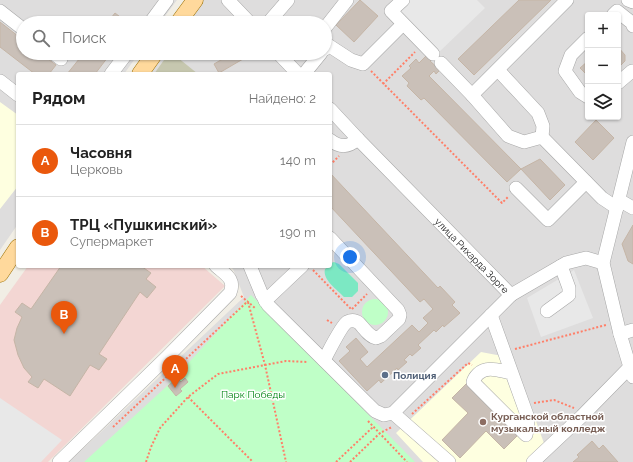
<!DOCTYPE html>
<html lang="ru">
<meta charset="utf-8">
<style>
body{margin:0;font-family:Raleway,sans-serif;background:#f6f6f6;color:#222}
.controls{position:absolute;right:12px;top:12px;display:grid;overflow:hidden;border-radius:4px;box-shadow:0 1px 3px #0004}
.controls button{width:36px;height:36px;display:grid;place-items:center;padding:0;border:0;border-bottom:1px solid #e0e0e0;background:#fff;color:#222;font:20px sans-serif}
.you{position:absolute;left:350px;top:257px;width:14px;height:14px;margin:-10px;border:3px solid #fff;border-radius:50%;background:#1a73e8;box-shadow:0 0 0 6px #1a73e833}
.badge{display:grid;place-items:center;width:26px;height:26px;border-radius:50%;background:#ea580c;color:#fff;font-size:13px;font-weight:700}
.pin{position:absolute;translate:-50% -33px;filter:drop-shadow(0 1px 2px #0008)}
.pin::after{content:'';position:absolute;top:21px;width:14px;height:12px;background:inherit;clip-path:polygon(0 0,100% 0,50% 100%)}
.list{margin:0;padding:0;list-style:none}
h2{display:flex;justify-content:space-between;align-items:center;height:52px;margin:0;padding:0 16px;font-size:17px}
h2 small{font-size:13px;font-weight:400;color:#767676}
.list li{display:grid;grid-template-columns:26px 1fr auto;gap:12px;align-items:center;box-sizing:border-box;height:72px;padding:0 16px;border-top:1px solid #e0e0e0}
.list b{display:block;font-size:15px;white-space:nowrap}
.list p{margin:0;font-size:13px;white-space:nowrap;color:#767676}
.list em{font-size:13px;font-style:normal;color:#767676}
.icon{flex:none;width:22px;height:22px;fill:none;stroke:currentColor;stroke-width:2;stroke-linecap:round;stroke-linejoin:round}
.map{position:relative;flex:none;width:633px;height:462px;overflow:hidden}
.search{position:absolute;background:#fff;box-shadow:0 1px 3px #0004;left:16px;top:16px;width:316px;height:44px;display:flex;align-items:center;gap:10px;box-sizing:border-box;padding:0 14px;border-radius:22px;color:#767676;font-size:15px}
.panel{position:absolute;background:#fff;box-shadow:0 1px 3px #0004;left:16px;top:72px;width:316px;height:196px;border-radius:4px}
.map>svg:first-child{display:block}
.residential{fill:#dedddd;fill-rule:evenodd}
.commercial{fill:#f3d6d3}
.education{fill:#feffe0}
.construction{fill:#c6c7af}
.park{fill:#bfffc7}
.pitch{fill:#7ce8c3}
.parking{fill:#e8e8e8}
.building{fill:#cac0b8;stroke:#c5b5a6}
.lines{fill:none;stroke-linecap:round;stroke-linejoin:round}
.minor-casing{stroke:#a7a7a7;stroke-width:14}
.major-casing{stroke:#9b6f00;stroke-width:17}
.path{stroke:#ff7f68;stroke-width:2;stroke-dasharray:2 2;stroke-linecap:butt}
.minor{stroke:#fff;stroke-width:13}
.major{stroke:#ffd99c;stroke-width:16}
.service-dot{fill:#5c6f8a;stroke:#fff;stroke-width:1.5}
.education-dot{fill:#8d6e63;stroke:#fff;stroke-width:1.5}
.labels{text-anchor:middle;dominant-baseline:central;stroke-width:3;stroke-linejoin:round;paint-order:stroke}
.street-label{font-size:10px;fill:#202020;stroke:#fff}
.service-label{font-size:10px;font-weight:bold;fill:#4e5e75;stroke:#fff;text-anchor:start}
.park-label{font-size:10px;fill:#018513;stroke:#fff}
.education-label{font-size:10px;font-weight:bold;fill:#785e54;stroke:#fff;text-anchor:start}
</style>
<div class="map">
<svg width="633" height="462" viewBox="0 0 633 462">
<rect width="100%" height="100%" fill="#f1eee5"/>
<path class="residential" d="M0,0H177L160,23H23V53H139L124,74H18V224L0,250Z
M202,0H633V462H69L244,297L233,269L230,266H330V74H150L165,53H325V23H186ZM588,15H618V117H588Z"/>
<path class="commercial" d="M28,266H202L225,286L48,462H0V305Z"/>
<path class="education" d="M0,102L18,115V186L0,209Z
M481,352L513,358L545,446L530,462H423L396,433Z"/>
<path class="construction" d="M169,53H172L198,74H154Z"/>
<path class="park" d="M251,295L415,462H84L167,386Z
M362 312a13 13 0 1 1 26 0a13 13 0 1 1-26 0Z"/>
<path class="pitch" d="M334,262L339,264L358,283V291L352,297H344C338,290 322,280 325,269L330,266L331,263Z"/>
<path class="parking" d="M410,0H477L485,8L438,53L398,11Z
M574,270L593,318L541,337L527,298Z
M0,398L62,440L41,462H0Z"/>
<path class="building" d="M360,0L378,16L354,42L336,25Z
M519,0H551L474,75L458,59Z
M115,13L128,23H107Z
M0,22L23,40V53H40L56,65L49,74H35L0,47Z
M618,47L625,55V61L618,68Z
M84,53H111L95,74H67Z
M233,53H240L243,59L219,73L214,64Z
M428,54L432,59L430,61L440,70L436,74L434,71L429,76L521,169L507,182L424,98L421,100L407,86L409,83L402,76L411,68L409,66L416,59L419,63Z
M588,61V76L580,68Z
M596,120L614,138L593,160L575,142Z
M540,159L565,185L550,200L521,169Z
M330,173L438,288L440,286L455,302L452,305L460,313L444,327L443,325L436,332L434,330L418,345L421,348L412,356L410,354L404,360L407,362L398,370L397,368L381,383L379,380L367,391L339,361L350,351L346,347L356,338L368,352L360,359L367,367L412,325L419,332L428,323L423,318L433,309L424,299L420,302L330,206Z
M633,225V264L628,261L622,244Z
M61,266H141L151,273L146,279L156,287L147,298L140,292L99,354L107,359L99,370L90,365L70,396L44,379L38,388L28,382L32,377L24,368L18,355L14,340L17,328L22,317L15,312L22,303L31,309Z
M177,378L181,382L185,378L188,382L180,389L182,391L176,396L168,386Z
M467,383L519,434L504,449L486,431L460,458L442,440L468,413L452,398Z
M592,441L599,449L603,445L618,462H573L579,457L577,455Z"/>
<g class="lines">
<g class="minor-casing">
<g id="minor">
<path d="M228,0L250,23"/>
<path d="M403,0L391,11L433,54"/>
<path d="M628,0L633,2"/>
<path d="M0,11L23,29"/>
<path d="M613,15L617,11L632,23L633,26"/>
<path d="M150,23L167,0"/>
<path d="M268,23L288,0"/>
<path d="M325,28L347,0"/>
<path d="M588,38L571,55L565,71L580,92L588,97"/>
<path d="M325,49L328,45L351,60L363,64L403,24"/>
<path d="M53,53L61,59"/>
<path d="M278,53L298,74"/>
<path d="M441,63L472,95L508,136L524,142L542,137L602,198L617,208"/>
<path d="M498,70L538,113L543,126L542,137"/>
<path d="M111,74L127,53"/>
<path d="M304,74L321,53"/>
<path d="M0,81L18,95"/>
<path d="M618,83L632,71L633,72"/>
<path d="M472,95L567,0"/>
<path id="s1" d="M330,109L358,139L511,295L566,263L586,258L603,263"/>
<path d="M330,140C340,148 349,147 358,139"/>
<path d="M633,142L603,263L620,334L633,377"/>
<path d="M516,188L548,220L586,182"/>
<path d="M619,200L633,208"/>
<path d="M250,266L262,295L268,305L375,411L384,415L393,413L511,295"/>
<path d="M265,301L302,266"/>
<path d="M547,311L569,295V288L561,266"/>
<path d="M491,315L527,415C529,422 528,428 526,435L473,382C474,378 475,377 478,374C487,365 500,371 512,373"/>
<path d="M620,334L633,330"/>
<path d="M324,360C328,353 341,326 347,322C351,320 355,320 359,323C364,328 368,336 376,338L381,336L399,319L400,315L398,310L330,238"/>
<path d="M393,413L449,462"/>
<path d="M59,462L167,357L230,293C236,279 225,274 216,266"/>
<path d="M533,462L582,416L630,367"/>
</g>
</g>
<g class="major-casing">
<path id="major" d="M178,23L195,0
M140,74L155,53
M0,274L18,247"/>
</g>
<path class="path" d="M371,71L502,203L508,197
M383,84L415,52
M330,165L339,156
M313,270L351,309
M241,296L255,308
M248,302L265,365L286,462
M352,309L367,294
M327,320L332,323
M515,349L606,325
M188,397L253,462
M534,403L554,400L574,408
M412,414L468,363L472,365
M368,421L407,462
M113,427L248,301
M146,462L151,447L160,428L188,397L218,374L286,361L308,362
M336,462L373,427
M350,462L380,433L392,427"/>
<use href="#minor" class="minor"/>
<use href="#major" class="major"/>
</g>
<circle class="service-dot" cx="385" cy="375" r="4"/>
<circle class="education-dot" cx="483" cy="422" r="4"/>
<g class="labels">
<g class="street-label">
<text stroke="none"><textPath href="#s1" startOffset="204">улица Рихарда Зорге</textPath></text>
</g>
<g class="service-label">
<text x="393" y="375">Полиция</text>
</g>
<g class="park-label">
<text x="253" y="394">Парк Победы</text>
</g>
<g class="education-label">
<text x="491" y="416">Курганской областной<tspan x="491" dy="12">музыкальный колледж</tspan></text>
</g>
</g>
</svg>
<div class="controls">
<button>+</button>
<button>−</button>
<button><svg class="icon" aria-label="layers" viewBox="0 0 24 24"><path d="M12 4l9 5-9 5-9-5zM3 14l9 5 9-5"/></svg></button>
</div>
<div class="you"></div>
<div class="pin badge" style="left:175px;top:388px">A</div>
<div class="pin badge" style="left:64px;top:334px">B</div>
<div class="search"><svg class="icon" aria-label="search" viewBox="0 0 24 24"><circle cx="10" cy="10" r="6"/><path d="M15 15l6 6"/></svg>Поиск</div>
<section class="panel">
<h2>Рядом<small>Найдено: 2</small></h2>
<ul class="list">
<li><span class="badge">A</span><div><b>Часовня</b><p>Церковь</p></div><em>140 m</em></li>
<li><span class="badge">B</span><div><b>ТРЦ «Пушкинский»</b><p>Супермаркет</p></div><em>190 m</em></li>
</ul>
</section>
</div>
